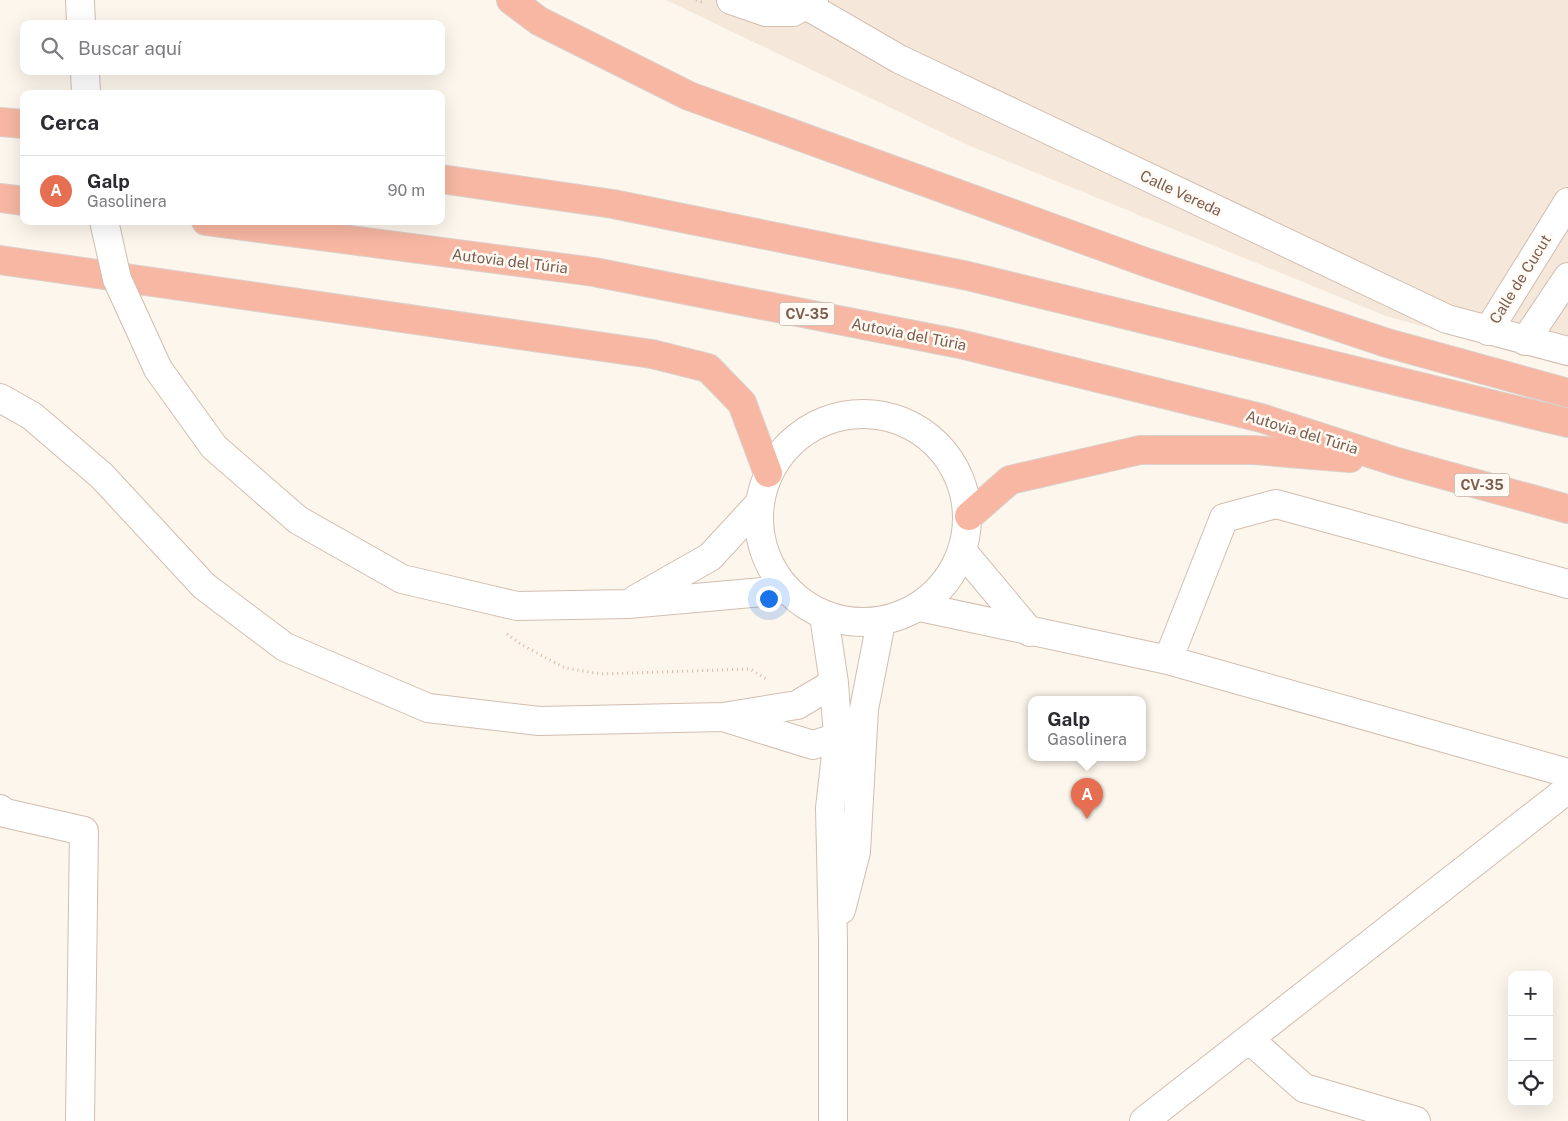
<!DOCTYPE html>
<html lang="es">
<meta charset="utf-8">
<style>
body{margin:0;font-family:"Public Sans",sans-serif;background:#f2f2f3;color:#2b2b33}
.controls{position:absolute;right:15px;bottom:15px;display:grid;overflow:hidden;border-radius:10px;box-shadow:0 5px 20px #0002}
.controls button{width:45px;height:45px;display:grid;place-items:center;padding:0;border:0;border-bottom:1px solid #e1e1e2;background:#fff;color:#2b2b33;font:25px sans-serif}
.you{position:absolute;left:768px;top:598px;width:18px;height:18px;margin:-12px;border:4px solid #fff;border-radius:50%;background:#1a73e8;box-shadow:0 0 0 8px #1a73e833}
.badge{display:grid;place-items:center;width:32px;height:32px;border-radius:50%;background:#e76f51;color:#fff;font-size:16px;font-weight:700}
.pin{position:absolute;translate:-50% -41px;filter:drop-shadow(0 1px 2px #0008)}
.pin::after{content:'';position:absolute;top:26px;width:18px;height:15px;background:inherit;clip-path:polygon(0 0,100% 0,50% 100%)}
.popup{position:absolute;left:1028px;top:696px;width:118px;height:65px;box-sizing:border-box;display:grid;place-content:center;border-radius:10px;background:#fff;filter:drop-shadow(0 1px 4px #0005);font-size:16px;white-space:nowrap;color:#7c7c81}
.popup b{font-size:19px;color:#2b2b33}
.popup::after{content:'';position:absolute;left:50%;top:100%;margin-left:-10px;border:10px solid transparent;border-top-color:#fff}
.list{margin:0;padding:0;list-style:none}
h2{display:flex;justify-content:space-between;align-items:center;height:65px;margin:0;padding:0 20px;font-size:21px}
h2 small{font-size:16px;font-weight:400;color:#7c7c81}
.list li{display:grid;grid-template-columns:32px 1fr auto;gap:15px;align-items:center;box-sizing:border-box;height:70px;padding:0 20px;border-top:1px solid #e1e1e2}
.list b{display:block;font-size:19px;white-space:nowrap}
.list p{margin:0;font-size:16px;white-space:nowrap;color:#7c7c81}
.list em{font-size:16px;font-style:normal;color:#7c7c81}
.icon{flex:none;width:28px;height:28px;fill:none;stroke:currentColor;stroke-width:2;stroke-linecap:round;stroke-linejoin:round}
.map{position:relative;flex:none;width:1568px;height:1121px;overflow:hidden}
.search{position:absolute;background:#fff;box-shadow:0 5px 20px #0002;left:20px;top:20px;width:425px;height:55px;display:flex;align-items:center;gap:12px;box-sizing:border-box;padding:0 18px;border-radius:10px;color:#7c7c81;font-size:19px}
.panel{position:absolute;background:#fff;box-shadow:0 5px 20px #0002;left:20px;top:90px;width:425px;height:135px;border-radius:10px}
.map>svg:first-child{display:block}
.residential{fill:#f5e8da}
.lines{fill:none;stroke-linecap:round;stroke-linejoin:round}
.minor-casing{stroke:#d1beb0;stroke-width:30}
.tertiary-casing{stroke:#d1beb0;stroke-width:30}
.motorway-casing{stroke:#dad1cd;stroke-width:30}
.path{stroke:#d9b8a5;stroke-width:3;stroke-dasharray:1 4;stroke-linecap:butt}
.minor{stroke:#fff;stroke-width:28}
.tertiary{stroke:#fff;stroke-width:28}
.motorway{stroke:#f7b7a3;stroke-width:28}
.tertiary-bridge-casing{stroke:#d1beb0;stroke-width:30;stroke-linecap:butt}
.tertiary-bridge{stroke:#fff;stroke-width:28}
.labels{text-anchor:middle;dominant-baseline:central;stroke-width:5;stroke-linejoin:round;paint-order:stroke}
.shield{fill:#fffaf3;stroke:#a28b7f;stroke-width:1}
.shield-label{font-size:14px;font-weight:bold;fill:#7a5c4d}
.street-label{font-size:15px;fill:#7a5c4d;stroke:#fffaf3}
</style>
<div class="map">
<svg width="1568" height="1121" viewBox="0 0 1568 1121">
<rect width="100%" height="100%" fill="#fdf6ec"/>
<path class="residential" d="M666,0H1568V367L1386,316L970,146Z"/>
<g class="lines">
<g class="minor-casing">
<path id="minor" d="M731,0L766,12H793L814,0
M797,0L899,59L1447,319L1568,351
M1488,331L1568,202
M1525,341L1568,277
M0,398L32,416L102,476L204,586L285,647L428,708L539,721L723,717L797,705L834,683
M963,552L1030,632
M920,607L1168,660L1224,518L1276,504L1568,584
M824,616L834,683L838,737L830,808L833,941V1121
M1168,660L1568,773
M726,718L813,745L838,737L850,724
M0,809L5,813L84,831L80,1121
M841,910L856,852L864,709L881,622
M1249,1039L1304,1088L1416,1121
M1144,1121L1568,789"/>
</g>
<g class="tertiary-casing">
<path id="tertiary" d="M80,0L81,24
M85,71L86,94
M158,369L214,447L298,520L402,579L517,606L628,604L785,590
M759 518a104 104 0 1 1 208 0a104 104 0 1 1-208 0Z
M636,599L710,557L758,505"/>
</g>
<g class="motorway-casing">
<path id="motorway" d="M511,0L539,21L689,96L1148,263L1387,343L1568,393
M0,122L24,124
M441,179L613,204L968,276L1568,423
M0,198L24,201
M206,221L594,272L960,344L1261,418L1397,462L1568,509
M0,260L652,354L708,368L742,403L768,473
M969,516L1010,480L1140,450H1254L1350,458"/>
</g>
<path class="path" d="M696,0L704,3
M507,634L522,645L565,668L602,674L750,669L768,680"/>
<use href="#minor" class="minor"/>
<use href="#tertiary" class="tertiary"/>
<use href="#motorway" class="motorway"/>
<g class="tertiary-bridge-casing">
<path id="tertiary-bridge" d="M104,221L117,279L158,369"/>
</g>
<use href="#tertiary-bridge" class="tertiary-bridge"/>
</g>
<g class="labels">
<g class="shield">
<rect x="779.5" y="302.5" width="55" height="23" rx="4"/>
<rect x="1454.5" y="473.5" width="55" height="23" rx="4"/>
</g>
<g class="shield-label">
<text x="807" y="314">CV-35</text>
<text x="1482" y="485">CV-35</text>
</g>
<g class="street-label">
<text transform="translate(1181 193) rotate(25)">Calle Vereda</text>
<text transform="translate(510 261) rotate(7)">Autovia del Túria</text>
<text transform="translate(1520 279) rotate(-58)">Calle de Cucut</text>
<text transform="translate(909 334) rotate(11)">Autovia del Túria</text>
<text transform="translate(1302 432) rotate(17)">Autovia del Túria</text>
</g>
</g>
</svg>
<div class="controls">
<button>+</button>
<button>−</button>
<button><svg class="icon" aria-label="locate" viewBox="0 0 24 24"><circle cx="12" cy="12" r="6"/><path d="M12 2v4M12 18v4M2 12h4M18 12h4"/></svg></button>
</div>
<div class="you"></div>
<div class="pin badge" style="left:1087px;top:819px">A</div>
<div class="popup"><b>Galp</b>Gasolinera</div>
<div class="search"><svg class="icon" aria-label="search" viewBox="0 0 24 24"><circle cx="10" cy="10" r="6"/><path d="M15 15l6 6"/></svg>Buscar aquí</div>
<section class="panel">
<h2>Cerca<small></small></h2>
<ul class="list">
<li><span class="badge">A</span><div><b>Galp</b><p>Gasolinera</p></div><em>90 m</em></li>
</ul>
</section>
</div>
